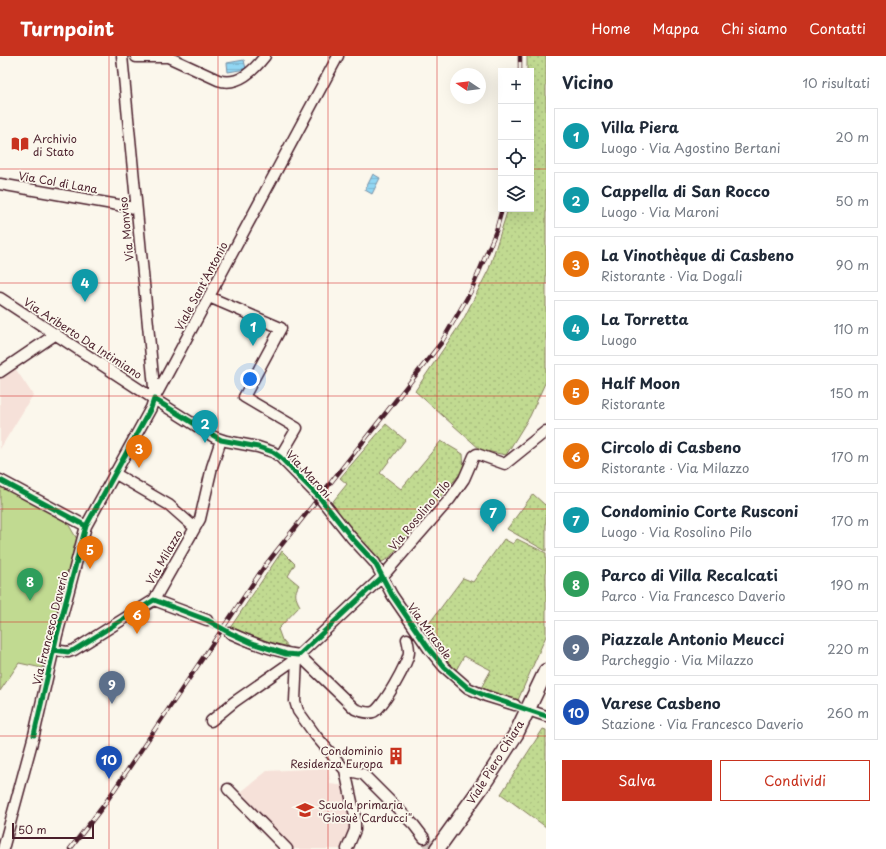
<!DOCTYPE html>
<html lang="it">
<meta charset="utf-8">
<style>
body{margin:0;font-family:"Playpen Sans",sans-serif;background:#f6f6f7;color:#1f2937}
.controls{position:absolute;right:12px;top:12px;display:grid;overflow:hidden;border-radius:0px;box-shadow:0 4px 16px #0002}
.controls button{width:36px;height:36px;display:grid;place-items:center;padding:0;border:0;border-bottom:1px solid #e0e1e3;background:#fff;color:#1f2937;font:20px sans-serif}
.compass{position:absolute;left:450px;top:12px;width:36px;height:36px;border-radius:50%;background:#fff;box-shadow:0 4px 16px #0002;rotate:283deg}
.scale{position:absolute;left:12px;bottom:10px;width:82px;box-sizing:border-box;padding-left:4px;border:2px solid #4a1f2b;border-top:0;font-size:11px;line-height:14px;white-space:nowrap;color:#4a1f2b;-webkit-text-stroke:3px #fbf7ec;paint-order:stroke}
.you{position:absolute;left:250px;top:323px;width:14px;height:14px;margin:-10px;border:3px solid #fff;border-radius:50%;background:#1a73e8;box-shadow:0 0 0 6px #1a73e833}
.badge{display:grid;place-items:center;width:26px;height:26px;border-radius:50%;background:#c8321e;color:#fff;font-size:13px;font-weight:700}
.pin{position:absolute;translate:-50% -33px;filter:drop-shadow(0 1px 2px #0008)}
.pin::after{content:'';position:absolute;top:21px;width:14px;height:12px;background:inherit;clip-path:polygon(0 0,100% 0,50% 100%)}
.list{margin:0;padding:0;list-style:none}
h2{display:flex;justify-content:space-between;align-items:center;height:52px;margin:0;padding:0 16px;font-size:17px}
h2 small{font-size:13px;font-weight:400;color:#747a83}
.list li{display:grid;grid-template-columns:26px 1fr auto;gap:12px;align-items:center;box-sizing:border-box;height:56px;margin:0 8px 8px;padding:0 8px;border:1px solid #e0e1e3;border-radius:0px}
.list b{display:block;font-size:15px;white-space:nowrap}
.list p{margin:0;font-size:13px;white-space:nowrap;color:#747a83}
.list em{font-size:13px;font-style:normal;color:#747a83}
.actions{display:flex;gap:8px;padding:12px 16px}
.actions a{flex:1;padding:9px 0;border:1px solid #c8321e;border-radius:0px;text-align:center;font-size:14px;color:#c8321e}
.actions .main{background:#c8321e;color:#fff}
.icon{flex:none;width:22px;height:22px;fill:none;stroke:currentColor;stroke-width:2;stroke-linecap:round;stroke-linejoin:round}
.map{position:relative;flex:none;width:546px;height:793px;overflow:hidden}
header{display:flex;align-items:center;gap:24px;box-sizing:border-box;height:56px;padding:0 20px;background:#c8321e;color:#fff}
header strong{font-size:19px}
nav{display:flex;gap:22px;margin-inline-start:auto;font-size:14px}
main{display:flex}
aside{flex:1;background:#fff}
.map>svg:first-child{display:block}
.built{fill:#f6e1d9}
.grass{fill:url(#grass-dots);stroke:#867c5e}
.park{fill:#c1da91;stroke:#867c5e}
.water{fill:url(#water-rules);stroke:#758da3}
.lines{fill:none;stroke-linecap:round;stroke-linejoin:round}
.street-tunnel{stroke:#d8ccc5;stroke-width:10;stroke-dasharray:10 5;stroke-linecap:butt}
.street-casing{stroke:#4a1f2b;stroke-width:13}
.secondary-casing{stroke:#4a1f2b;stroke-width:17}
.street{stroke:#fbf7ec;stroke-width:10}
.secondary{stroke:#fbf7ec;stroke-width:14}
.rail-casing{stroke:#4a1f2b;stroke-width:4.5}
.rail{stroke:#fbf7ec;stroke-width:3;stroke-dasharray:9;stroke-linecap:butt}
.cycleway-casing{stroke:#fbf7ec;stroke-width:8}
.cycleway{stroke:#00873e;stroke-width:5}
.grid{fill:none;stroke:#d62828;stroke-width:1;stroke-opacity:0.55}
.labels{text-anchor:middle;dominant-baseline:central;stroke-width:3.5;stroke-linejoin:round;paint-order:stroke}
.poi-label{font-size:11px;fill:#4a1f2b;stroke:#fbf7ec;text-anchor:start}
.street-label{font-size:11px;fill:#4a1f2b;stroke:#fbf7ec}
</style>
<header>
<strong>Turnpoint</strong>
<nav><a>Home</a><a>Mappa</a><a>Chi siamo</a><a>Contatti</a></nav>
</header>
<main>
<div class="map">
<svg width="546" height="793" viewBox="0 0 546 793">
<defs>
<pattern id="grass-dots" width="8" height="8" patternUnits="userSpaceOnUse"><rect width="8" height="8" fill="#c1da91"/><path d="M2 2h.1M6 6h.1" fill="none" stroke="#a7bb7d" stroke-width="1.8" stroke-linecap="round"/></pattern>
<pattern id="water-rules" width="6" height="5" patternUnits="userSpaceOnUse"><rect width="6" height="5" fill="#91d6f3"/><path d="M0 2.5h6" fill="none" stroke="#7fb7d0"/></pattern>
</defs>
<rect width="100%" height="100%" fill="#fbf7ec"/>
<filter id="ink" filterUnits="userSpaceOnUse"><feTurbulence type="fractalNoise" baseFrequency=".025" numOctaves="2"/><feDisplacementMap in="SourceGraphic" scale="8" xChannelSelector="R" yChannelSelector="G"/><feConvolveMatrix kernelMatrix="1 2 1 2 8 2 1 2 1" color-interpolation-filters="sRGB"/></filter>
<g filter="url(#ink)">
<path class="built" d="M15,312L33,339L0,393V322Z
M329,712L330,728L346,730L353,761L345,793H292L241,736L267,715Z"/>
<path class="grass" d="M527,0H546V325L530,360L506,399L481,394L415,335L463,264L489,213L508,153H531V15H527Z
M386,368L405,384L380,417L401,433L441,385L463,398L464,413L389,502L382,506L330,449L347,428L340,422Z
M533,438L545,449L546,448V495L507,473Z
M504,483L513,488L517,483L546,497V580L518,644L496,639L481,632L491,614L464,600L455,616L452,615L422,577L463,522L473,526Z
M282,495L295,508L288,520L299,529C294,537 295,541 300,550L278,573L282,584L290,593L271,588L230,572Z
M543,673L546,674V771L501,738Z"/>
<path class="park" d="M0,430L64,461L77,483L42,612L19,607L0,635Z"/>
<path class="water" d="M244,4L246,13L228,16L227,7Z
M373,118L380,122L372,138L365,134Z"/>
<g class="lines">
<path class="street-tunnel" d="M207,564L230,577
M424,782L432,793"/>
<g class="street-casing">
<path id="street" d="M122,0L154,331V343
M136,1H168L218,24C238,31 254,14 265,0
M0,128L135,152
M209,241L281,272L244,341L297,372L280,401
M0,242L154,343L214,381L226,385L258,391L273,396L280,401L320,442L351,481L375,507L392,539L429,593L444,611L468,632L486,640L515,649
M0,316L56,278
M114,417L169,449L195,472
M0,424L86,470
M154,544L207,564
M230,577C252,587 275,596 299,599
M54,594L68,596L74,594L154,544L200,463L212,411L221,384
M299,599L355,653C361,655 367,658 373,656C382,654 409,605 409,596C409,592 408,587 407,583
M531,655L546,660
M211,665L234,646L297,602
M345,714L363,718L414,769L424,782
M228,733L287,793
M3,793L34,679L57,579L86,470L151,352L154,343L338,0
M347,793L355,774V760L345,714L316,680L298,655L295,645L297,602L300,598L382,521L450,443L464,423L474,400L477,398L505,408L546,375"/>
</g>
<g class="secondary-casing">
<path id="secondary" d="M437,793L483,729L516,678L546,615"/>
</g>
<use href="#street" class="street"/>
<use href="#secondary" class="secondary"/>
<g class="rail-casing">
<path id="rail" d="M520,15V0
M70,793L104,749L264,511L441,287L471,235L496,175L502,153"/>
</g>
<use href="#rail" class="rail"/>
<g class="cycleway-casing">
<path id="cycleway" d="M0,424L86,470
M54,594L68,596L74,594L154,544L207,564L230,577L252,587L286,598L299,599L382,521
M34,679L57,579L86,470L151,352L154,343L221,384L258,391L273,396L280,401L320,442L351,481L375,507L392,539L429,593L444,611L468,632L486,640L546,660"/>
</g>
<use href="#cycleway" class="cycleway"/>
</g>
</g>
<path class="grid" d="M109,0V793M218,0V793M328,0V793M437,0V793M0,113H501M531,113H546M0,227H546M0,340H546M0,453H546M0,566H546M0,680H546"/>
<defs>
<g id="library-bare" transform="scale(1.38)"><path d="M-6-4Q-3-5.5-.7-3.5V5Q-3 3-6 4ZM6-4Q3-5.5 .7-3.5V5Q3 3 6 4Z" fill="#c8321e" stroke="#fbf7ec" stroke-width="2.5" paint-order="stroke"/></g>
<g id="building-bare" transform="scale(1.38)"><path d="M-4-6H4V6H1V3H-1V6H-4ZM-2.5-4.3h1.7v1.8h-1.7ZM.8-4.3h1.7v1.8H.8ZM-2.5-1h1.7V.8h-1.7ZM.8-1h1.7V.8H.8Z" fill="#c8321e" stroke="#fbf7ec" stroke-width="2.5" paint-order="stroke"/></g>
<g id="school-bare" transform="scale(1.38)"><path d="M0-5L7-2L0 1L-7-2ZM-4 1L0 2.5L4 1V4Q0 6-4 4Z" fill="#c8321e" stroke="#fbf7ec" stroke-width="2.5" paint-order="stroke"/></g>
</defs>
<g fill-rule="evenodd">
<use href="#library-bare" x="20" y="88"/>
<use href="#building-bare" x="396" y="700"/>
<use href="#school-bare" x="305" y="754"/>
</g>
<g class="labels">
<g class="poi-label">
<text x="33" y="82">Archivio<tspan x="33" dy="13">di Stato</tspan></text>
<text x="383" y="694" text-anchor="end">Condominio<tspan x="383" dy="13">Residenza Europa</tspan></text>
<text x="318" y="748">Scuola primaria<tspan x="318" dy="13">"Giosuè Carducci"</tspan></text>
</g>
<g class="street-label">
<text transform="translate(58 126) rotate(10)">Via Col di Lana</text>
<text transform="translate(126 173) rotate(-96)">Via Monviso</text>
<text transform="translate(201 230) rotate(-62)">Viale Sant'Antonio</text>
<text transform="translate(83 282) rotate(33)">Via Ariberto Da Intimiano</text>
<text transform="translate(309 418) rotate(47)">Via Maroni</text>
<text transform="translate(419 459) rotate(-50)">Via Rosolino Pilo</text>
<text transform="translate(164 501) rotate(-60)">Via Milazzo</text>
<text transform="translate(50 572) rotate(-76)">Via Francesco Daverio</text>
<text transform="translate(430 575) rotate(54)">Via Mirasole</text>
<text transform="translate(495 706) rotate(-58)">Viale Piero Chiara</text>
</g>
</g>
</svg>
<div class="controls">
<button>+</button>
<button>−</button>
<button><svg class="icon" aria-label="locate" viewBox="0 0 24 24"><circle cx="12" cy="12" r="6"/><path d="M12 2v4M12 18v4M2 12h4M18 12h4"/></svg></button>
<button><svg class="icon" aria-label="layers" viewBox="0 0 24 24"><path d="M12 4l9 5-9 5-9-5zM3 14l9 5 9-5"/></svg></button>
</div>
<svg class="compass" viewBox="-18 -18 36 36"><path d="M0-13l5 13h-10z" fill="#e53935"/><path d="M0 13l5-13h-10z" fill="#747a83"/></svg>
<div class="scale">50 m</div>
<div class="you"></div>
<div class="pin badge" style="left:253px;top:290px;background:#0f9aa8">1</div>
<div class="pin badge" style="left:205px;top:387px;background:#0f9aa8">2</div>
<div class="pin badge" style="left:139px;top:412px;background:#e8710a">3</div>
<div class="pin badge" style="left:85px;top:246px;background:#0f9aa8">4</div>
<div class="pin badge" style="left:90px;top:513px;background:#e8710a">5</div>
<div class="pin badge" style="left:137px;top:578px;background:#e8710a">6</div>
<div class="pin badge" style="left:493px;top:476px;background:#0f9aa8">7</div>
<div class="pin badge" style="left:30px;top:545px;background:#2e9e5b">8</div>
<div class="pin badge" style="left:112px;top:648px;background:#5c6f8a">9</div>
<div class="pin badge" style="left:109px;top:723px;background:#1a4fb4">10</div>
</div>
<aside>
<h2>Vicino<small>10 risultati</small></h2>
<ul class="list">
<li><span class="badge" style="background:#0f9aa8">1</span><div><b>Villa Piera</b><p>Luogo · Via Agostino Bertani</p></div><em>20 m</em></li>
<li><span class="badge" style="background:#0f9aa8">2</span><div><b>Cappella di San Rocco</b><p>Luogo · Via Maroni</p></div><em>50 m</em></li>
<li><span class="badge" style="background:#e8710a">3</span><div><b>La Vinothèque di Casbeno</b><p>Ristorante · Via Dogali</p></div><em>90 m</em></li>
<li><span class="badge" style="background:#0f9aa8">4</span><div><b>La Torretta</b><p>Luogo</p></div><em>110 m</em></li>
<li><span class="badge" style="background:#e8710a">5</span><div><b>Half Moon</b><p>Ristorante</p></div><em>150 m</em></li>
<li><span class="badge" style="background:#e8710a">6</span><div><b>Circolo di Casbeno</b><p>Ristorante · Via Milazzo</p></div><em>170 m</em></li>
<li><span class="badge" style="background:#0f9aa8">7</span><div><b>Condominio Corte Rusconi</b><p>Luogo · Via Rosolino Pilo</p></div><em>170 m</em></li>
<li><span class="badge" style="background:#2e9e5b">8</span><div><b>Parco di Villa Recalcati</b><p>Parco · Via Francesco Daverio</p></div><em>190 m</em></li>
<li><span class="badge" style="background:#5c6f8a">9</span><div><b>Piazzale Antonio Meucci</b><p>Parcheggio · Via Milazzo</p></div><em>220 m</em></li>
<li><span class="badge" style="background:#1a4fb4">10</span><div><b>Varese Casbeno</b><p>Stazione · Via Francesco Daverio</p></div><em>260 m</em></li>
</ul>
<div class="actions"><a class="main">Salva</a><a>Condividi</a></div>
</aside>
</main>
